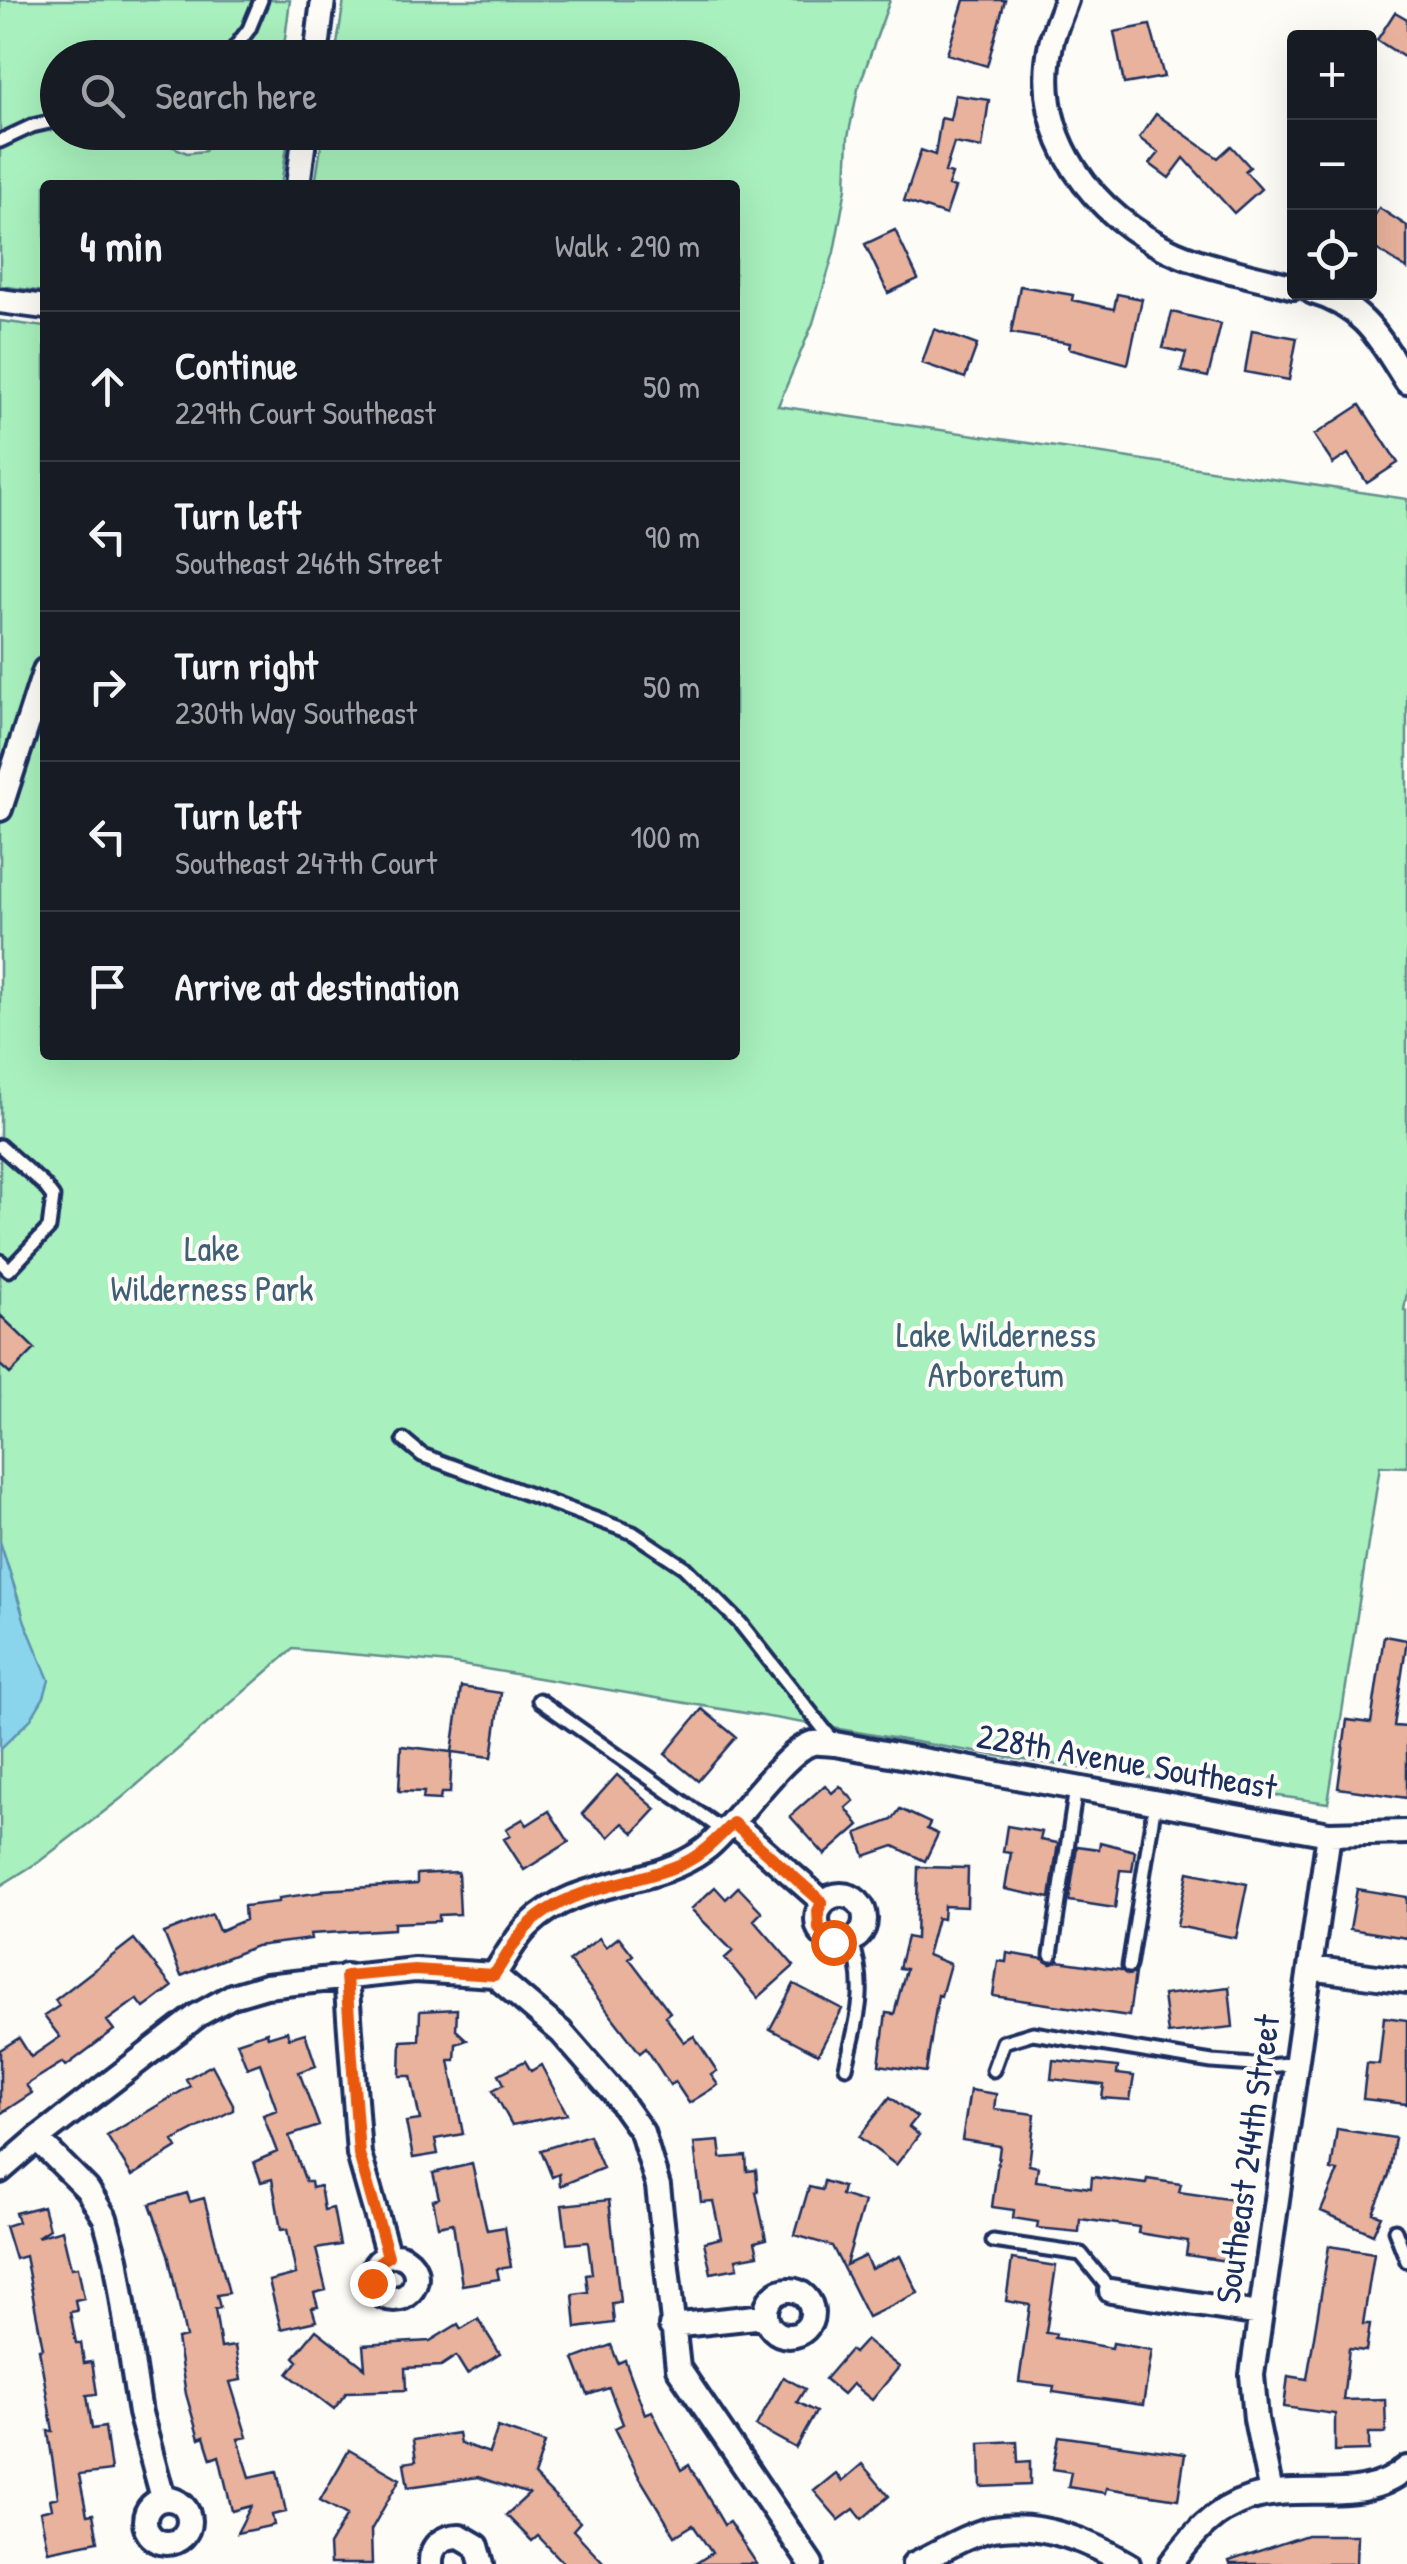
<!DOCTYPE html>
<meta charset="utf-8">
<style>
body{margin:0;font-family:"Patrick Hand",sans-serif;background:#242831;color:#f1f3f6}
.controls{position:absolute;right:30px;top:30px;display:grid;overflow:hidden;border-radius:10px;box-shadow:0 10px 40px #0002}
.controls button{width:90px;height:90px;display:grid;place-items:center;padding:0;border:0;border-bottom:2px solid #363941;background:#171b24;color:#f1f3f6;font:50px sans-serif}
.stop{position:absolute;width:30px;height:30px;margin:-22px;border:8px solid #ea580c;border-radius:50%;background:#fff}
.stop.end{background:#ea580c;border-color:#fff;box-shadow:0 2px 10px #0008}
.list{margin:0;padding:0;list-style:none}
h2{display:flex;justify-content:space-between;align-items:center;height:130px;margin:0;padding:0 40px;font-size:42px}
h2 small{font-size:32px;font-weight:400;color:#9ea1a6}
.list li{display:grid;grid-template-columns:65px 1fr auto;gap:30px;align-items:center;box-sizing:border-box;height:150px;padding:0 40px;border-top:2px solid #363941}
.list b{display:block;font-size:38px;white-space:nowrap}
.list p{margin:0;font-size:32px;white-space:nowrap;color:#9ea1a6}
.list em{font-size:32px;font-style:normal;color:#9ea1a6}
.icon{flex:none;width:55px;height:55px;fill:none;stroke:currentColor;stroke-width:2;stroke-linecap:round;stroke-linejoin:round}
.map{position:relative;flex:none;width:1407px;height:2564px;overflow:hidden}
.search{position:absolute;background:#171b24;box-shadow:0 10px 40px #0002;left:40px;top:40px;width:700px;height:110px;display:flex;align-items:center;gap:25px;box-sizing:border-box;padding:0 35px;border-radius:55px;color:#9ea1a6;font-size:38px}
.panel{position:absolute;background:#171b24;box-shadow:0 10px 40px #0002;left:40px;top:180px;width:700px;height:880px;border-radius:10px}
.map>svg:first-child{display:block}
.green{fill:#a8f0bd;stroke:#62908e;stroke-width:2.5}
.water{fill:#8ad5eb;stroke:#5e93b3;stroke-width:2.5}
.building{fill:#e8b29c;stroke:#1b2f5e;stroke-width:2.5}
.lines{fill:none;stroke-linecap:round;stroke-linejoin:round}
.service-casing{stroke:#1b2f5e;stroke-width:19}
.minor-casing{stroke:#1b2f5e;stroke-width:30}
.service{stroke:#fdfcf7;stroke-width:11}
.minor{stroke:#fdfcf7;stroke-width:22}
.route{stroke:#ea580c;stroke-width:12}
.labels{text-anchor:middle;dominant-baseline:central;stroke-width:8;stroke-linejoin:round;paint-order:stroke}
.park-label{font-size:35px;fill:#3e5f76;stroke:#fdfcf7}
.street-label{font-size:35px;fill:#1b2f5e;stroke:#fdfcf7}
</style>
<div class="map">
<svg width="1407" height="2564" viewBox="0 0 1407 2564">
<rect width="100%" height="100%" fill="#fdfcf7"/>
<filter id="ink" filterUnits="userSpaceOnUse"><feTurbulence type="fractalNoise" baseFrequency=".01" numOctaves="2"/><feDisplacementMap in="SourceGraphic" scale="20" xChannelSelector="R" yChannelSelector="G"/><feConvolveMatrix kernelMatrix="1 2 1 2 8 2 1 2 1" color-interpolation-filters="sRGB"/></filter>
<g filter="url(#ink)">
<path class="green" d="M0,0H290L285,39L278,57L58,58V132L142,133L187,153L205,151L214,133H289L281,185H45V292L0,286Z
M344,0H890L858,89L848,137L846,188L834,252L813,323L778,406L1407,499V1293L1404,1310L1407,1311V1467L1380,1466L1328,1803L1010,1758L450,1663L293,1649L123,1797L40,1861L0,1886V1724L31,1664L21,1607L0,1542V321L45,327V1055H735V185H315L323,133L722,132V58L335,57Z"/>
<path class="water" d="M0,1542L25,1622L49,1680L44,1697L31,1719L0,1749Z"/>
<path class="building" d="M964,0H1005L987,66L947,54Z
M1395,12L1407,19V59L1377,40Z
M1150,25L1164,77L1124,84L1114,32Z
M955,95L989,100L982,148L954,143L945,172L952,174L948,186L955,188L946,215L904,201L921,150L935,155L941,118L950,120Z
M1156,114L1218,158L1231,146L1250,167L1245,171L1261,189L1234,213L1184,158L1169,178L1150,164L1159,153L1139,138Z
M1379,208L1407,226V269L1370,245V223Z
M895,230L918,279L888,293L865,244Z
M1020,286L1073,295L1072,300L1114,309L1117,294L1142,299L1128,364L1069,348L1070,343L1011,333Z
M1172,312L1221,324L1208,377L1181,371L1186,353L1163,348Z
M934,329L977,345L965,378L922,363Z
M1252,330L1297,338L1289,380L1245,372Z
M1360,405L1398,463L1367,483L1348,454L1333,464L1314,435Z
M0,1315L35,1349L10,1374L0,1365Z
M1384,1636L1407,1640L1394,1726L1407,1727V1798L1338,1788L1347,1720L1371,1723Z
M461,1687L501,1693L492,1757L452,1752L450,1793H441L440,1800L423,1799L424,1792L399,1791L401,1746L452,1752Z
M702,1709L736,1737L698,1781L665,1754Z
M617,1775L656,1809L634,1833L623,1823L609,1837L582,1814Z
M825,1785L832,1793L840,1786L854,1801L846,1808L859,1825L825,1855L790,1816Z
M900,1809L930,1823L927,1829L938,1834L925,1861L894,1846L865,1856L857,1833L892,1820Z
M549,1811L569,1842L524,1870L504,1839L510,1836L506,1829L523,1819L527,1825Z
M1007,1826L1042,1832L1040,1840L1058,1843L1050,1898L1005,1889L1011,1853L1003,1852Z
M1100,1842L1135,1851L1132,1871L1120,1870L1115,1908L1069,1901L1077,1846L1099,1849Z
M918,1867L968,1868L967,1907L944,1906L943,1919L937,1918L927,1955L950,1964L941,1996L938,1995L926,2072L879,2065L886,2013L894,2014L906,1969L899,1968L907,1937L916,1939Z
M458,1872L460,1914L439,1915V1921L394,1923V1929L310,1934L311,1939L256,1946L181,1976L164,1933L212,1914L219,1931L245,1920L244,1906L279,1902V1898L323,1892V1890L417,1884V1874Z
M1188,1872L1247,1884L1236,1938L1177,1926Z
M715,1887L726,1899L738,1887L762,1912L754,1920L794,1966L758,1998L725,1958L733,1951L691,1909Z
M1357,1889L1407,1897V1938L1350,1929Z
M619,1937L633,1955L629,1958L670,2012L665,2016L684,2042L694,2036L717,2071L711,2075L718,2085L689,2103L675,2082L670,2085L646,2048L640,2053L569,1961L599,1938L606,1947Z
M134,1939L172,1987L144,2008L137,1999L107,2021L114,2030L66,2066L63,2062L26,2085L32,2093L0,2114V2050L19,2038L31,2057L60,2037L44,2016L59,2006L55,2000Z
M1007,1953L1043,1959L1051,1964L1058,1961L1121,1970L1128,1975L1135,1973L1129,2016L993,1996L998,1961L1006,1962Z
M794,1984L842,2009L818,2054L770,2029Z
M1229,1987L1233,2027L1168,2034L1163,1995Z
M457,2009L456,2030L467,2040L456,2044L455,2060H449L463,2134L435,2139L438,2154L413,2158L406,2122L420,2120L411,2076H400L401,2041L419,2040L420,2011Z
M1384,2017L1407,2020V2104L1363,2099L1367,2063L1379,2064Z
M287,2031L289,2038L305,2033L316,2066L299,2072L319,2126L289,2136L306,2182H311L312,2188L320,2186L324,2210L333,2208L340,2245L316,2249L326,2290L314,2293L318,2307L312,2308L316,2321L281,2329L269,2281L296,2274L287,2229L281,2230L272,2179L261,2182L254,2162L277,2152L263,2115L277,2110L260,2063L247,2068L237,2042L267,2032L268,2037Z
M1053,2060L1118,2067L1117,2074L1134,2076L1130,2100L1102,2098L1104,2085L1051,2079Z
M525,2061L531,2071L541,2065L567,2114L512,2125L493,2090L504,2084L499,2074Z
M212,2065L233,2104V2110L173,2141L177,2148L132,2176L107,2136L190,2086L186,2079Z
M970,2090L996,2094L994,2109L1035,2114L1029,2165L1038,2167L1036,2181L1091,2188L1092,2177L1146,2184L1147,2179L1181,2184L1179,2192L1235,2200L1227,2261L1186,2255L1188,2241L1138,2233L1139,2227L1080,2219L1079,2232L1037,2228L1038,2222L1013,2218L1014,2210L992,2207L1000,2146L962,2140Z
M890,2097L917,2117L909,2127L919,2135L896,2165L859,2137Z
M1337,2129L1395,2138L1389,2175L1373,2213L1381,2216L1373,2234L1321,2211L1338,2171L1331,2170Z
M589,2135L603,2168L560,2186L559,2174L552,2177L541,2150Z
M719,2141L721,2158L746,2156L747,2171L756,2170L758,2192H756L766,2239L755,2242L758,2255L736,2259L738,2268L711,2273L704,2242L721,2238L713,2201L701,2202L694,2143Z
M472,2164L487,2230L505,2227L511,2267L497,2269L499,2279L462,2285L453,2223L438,2226L433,2200L439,2198L433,2173Z
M824,2181L843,2187L841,2195L864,2202L846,2265L865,2256L871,2269L900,2256L918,2293L868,2317L832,2246L795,2235L809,2187L822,2190Z
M187,2193L190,2202L204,2198L229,2293L217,2295L220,2308L215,2309L221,2348L235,2346L241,2380L230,2382L247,2437L238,2439L250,2477L277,2471L286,2512L272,2515L274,2525L237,2533L251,2506L232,2511L219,2456L211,2459L204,2437L199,2439L186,2394L177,2339L186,2337L168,2254L150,2204Z
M609,2200L620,2302L612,2303L614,2323L576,2328L573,2294L588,2292L586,2275L592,2274L588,2242L567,2244L562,2205Z
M43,2206L49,2229L37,2237L62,2230L71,2268L78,2267L84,2298L75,2300L77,2311L70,2312L76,2343H81L84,2363L92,2362L97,2394L87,2395L92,2429L105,2427L111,2471L79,2475L87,2515L93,2514L98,2541L48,2551L40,2512L52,2509L50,2499L58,2497L48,2431H53L39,2349L43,2348L25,2256L15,2259L5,2226L18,2222L15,2213Z
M1329,2246L1374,2253L1363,2324H1370L1366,2351L1349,2349L1343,2400L1385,2399L1386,2433H1369V2450L1335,2451V2414L1284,2407L1288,2376L1307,2379Z
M1012,2259L1056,2266L1046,2333L1056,2334L1055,2338L1112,2348L1113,2343L1152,2350L1143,2405L1053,2392L1054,2386L1019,2382L1030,2305L1006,2301Z
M478,2319L500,2354L467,2374L456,2356L441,2366L405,2368L406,2390L347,2392L334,2409L288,2374L298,2361L294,2357L316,2330L365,2368L363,2345L430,2341L458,2324L461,2329Z
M866,2340L899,2367L872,2400L852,2384L843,2394L825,2379L850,2350L854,2353Z
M611,2345L618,2363L625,2360L645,2414L652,2411L681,2470L689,2465L724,2525L729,2522L757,2564H695L712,2553L693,2525L675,2536L638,2475L615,2428L623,2424L609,2388L588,2395L574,2359Z
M783,2377L805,2389L797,2402L816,2412L796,2448L756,2426Z
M498,2427L545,2443L534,2476L580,2522L573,2530L605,2564H565L538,2536L532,2541L506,2515L529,2494L478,2477L408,2487L404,2463L416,2461L413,2440L458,2433L460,2443L489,2453Z
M1059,2436L1185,2454L1178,2499L1106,2488L1105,2493L1068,2487L1071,2472L1053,2469Z
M1017,2441L1018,2462L1030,2461V2485L981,2487L980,2443Z
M349,2450L400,2479L371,2530L372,2564H330L329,2545L347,2515L320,2500Z
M862,2464L889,2496L862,2519L854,2509L839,2520L814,2491L836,2473L842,2481Z
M1307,2535H1357L1356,2564H1230L1229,2561Z"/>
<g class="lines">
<g class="service-casing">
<path id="service" d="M227,58L249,29L261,0
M0,141L32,126L58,120
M0,1146L44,1185L53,1197L49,1228L9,1270L0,1261
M404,1440L422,1455L633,1533L684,1567L740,1623L834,1742
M539,1700L724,1831
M1051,1955L1076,1788
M1129,1966L1155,1802
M846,2067C857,2020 869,1988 851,1940
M993,2070L1003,2042L1033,2033L1212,2062L1268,2066L1298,2063
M1395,2230L1407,2261
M993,2241L1081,2254L1111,2291"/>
</g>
<g class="minor-casing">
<path id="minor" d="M1066,0C1061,14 1054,29 1051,44C1031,137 1094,217 1175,253C1212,269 1256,276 1294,287
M316,58L323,0
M298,185L305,132
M1313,292C1365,307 1380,340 1407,382
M0,301L45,307
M0,809L45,670
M733,1823L823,1902
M817 1919a24 24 0 1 1 48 0a24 24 0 1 1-48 0Z
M1310,1968L1407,1981
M494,1975C505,1959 515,1938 529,1925C576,1878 653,1888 704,1850C732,1830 785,1749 813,1743C819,1742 828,1744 835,1744L1329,1834L1407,1832
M494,1975L561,2032L615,2094L642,2132L658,2186L678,2368L811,2564
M346,1976L359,2154L388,2256
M37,2139L87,2189L105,2218L116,2258L140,2413L163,2498
M0,2171L37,2139L198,2015L232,1996L266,1986L415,1970L494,1975
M372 2277a22 22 0 1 1 44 0a22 22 0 1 1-44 0Z
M766 2313a23 23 0 1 1 46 0a23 23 0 1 1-46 0Z
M1111,2291L1260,2314
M671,2326L765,2316
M1271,2493L1256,2419L1252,2375L1329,1834
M145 2521a22 22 0 1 1 44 0a22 22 0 1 1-44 0Z
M431,2564C430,2545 443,2536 460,2536L477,2546L482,2564
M914,2564C938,2553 967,2534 993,2529C1040,2521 1089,2541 1128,2564
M1171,2564C1192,2536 1213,2510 1248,2499C1301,2481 1361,2508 1407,2468"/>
</g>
<use href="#service" class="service"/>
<use href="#minor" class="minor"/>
</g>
</g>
<g class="lines" filter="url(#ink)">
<path class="route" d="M372,2283L374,2266L388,2256L359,2154L346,1976L414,1970L494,1975C505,1959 516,1938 529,1925C570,1884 636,1886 686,1862C704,1853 718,1838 733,1823L822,1902L818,1911L819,1929L833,1942"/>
</g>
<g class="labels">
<g class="park-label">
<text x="212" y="1248">Lake<tspan x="212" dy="40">Wilderness Park</tspan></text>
<text x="996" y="1334">Lake Wilderness<tspan x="996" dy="40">Arboretum</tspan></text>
</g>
<g class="street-label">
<text transform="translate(1127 1761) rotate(10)">228th Avenue Southeast</text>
<text transform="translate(1247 2159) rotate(-82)">Southeast 244th Street</text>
</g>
</g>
</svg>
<div class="controls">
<button>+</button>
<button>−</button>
<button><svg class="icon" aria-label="locate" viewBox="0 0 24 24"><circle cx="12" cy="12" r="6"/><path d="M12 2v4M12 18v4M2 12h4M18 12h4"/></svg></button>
</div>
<div class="stop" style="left:833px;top:1942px"></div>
<div class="stop end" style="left:372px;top:2283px"></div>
<div class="search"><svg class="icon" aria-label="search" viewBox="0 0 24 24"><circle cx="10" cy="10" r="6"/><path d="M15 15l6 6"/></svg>Search here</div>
<section class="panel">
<h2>4 min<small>Walk · 290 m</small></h2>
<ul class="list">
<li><svg class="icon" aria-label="ahead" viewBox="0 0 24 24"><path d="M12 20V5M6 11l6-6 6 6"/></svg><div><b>Continue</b><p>229th Court Southeast</p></div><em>50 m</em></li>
<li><svg class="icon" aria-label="left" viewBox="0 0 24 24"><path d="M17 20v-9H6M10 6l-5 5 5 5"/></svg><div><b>Turn left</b><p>Southeast 246th Street</p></div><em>90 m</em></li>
<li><svg class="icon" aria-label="right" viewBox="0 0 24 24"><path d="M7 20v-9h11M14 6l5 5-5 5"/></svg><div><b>Turn right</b><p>230th Way Southeast</p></div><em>50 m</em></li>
<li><svg class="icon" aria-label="left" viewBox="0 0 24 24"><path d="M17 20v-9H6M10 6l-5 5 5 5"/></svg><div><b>Turn left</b><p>Southeast 247th Court</p></div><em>100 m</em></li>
<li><svg class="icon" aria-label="arrive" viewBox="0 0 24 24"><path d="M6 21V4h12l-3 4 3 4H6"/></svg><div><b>Arrive at destination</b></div></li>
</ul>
</section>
</div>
